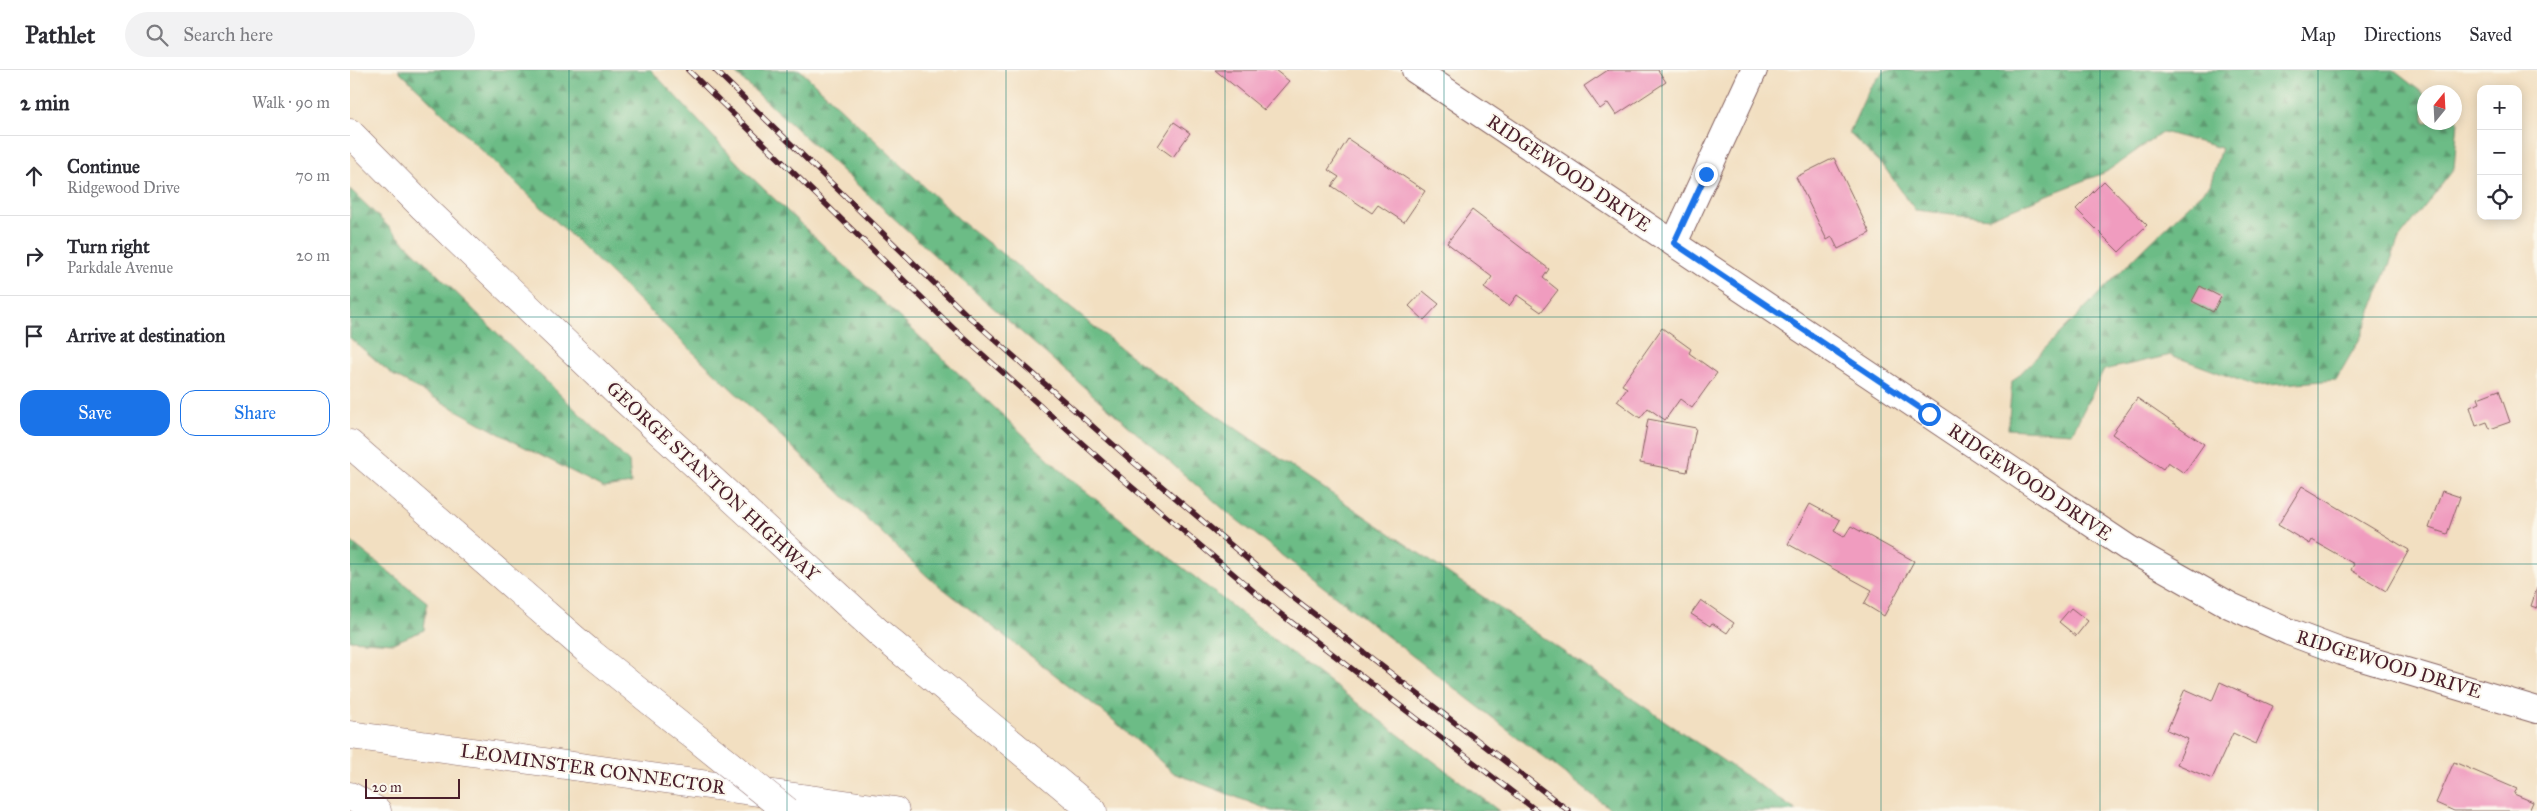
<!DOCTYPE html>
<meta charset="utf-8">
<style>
body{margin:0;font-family:"IM FELL Great Primer",serif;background:#f2f2f3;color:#2b2b33}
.controls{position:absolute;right:15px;top:15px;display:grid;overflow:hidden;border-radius:10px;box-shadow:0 2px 12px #0003}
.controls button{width:45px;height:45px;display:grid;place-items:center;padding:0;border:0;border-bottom:1px solid #e1e1e2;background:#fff;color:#2b2b33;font:25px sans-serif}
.compass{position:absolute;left:2067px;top:15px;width:45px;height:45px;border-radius:50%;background:#fff;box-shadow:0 2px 12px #0003;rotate:18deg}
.scale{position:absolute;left:15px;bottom:12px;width:95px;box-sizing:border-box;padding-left:5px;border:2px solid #4a1f2b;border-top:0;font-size:14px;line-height:18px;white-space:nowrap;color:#4a1f2b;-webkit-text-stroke:4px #fbf7ec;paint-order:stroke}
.stop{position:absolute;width:15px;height:15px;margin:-11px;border:4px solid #1a73e8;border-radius:50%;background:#fff}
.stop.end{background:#1a73e8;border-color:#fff;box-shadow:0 1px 5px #0008}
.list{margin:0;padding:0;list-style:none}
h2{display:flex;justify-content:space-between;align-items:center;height:65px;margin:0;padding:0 20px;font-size:21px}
h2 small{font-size:16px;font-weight:400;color:#7c7c81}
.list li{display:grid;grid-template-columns:32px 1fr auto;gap:15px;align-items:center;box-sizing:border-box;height:80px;padding:0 20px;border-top:1px solid #e1e1e2}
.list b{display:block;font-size:19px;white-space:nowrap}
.list p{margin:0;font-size:16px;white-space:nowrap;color:#7c7c81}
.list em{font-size:16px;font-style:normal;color:#7c7c81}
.actions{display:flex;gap:10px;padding:15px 20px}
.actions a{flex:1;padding:11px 0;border:1px solid #1a73e8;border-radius:15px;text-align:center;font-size:18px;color:#1a73e8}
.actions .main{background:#1a73e8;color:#fff}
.icon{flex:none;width:28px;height:28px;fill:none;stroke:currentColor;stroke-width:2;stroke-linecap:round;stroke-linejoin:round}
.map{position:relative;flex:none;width:2187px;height:741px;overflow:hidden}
header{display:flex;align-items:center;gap:30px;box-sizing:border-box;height:70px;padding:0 25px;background:#fff;border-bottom:1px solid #e1e1e2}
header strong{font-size:24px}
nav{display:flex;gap:28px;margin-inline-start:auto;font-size:18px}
.search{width:350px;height:45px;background:#f2f2f3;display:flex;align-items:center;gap:12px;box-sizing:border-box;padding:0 18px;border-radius:28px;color:#7c7c81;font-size:19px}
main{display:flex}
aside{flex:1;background:#fff}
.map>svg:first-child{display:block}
.forest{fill:url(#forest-firs);stroke:#5b6e58}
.building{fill:#f09cbf}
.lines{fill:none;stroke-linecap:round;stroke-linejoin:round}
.street-casing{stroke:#856260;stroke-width:28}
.secondary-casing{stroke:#856260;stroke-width:29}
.highway-casing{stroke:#856260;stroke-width:29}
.street{stroke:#fff;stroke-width:26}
.secondary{stroke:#fff;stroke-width:28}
.highway{stroke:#fff;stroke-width:28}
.rail-casing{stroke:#4a1f2b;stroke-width:5.5}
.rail{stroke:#fbf7ec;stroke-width:4;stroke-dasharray:11;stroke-linecap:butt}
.highway-bridge-casing{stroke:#856260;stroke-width:29;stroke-linecap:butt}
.highway-bridge{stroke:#fff;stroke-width:28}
.route{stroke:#1a73e8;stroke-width:6}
.grid{fill:none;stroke:#0f766e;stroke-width:1;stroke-opacity:0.55}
.labels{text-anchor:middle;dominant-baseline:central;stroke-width:4;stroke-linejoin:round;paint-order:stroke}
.street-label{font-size:19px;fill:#4a1f2b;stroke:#fbf7ec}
</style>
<header>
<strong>Pathlet</strong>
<div class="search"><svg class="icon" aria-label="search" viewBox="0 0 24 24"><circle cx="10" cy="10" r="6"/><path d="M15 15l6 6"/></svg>Search here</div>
<nav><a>Map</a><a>Directions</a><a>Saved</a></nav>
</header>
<main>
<aside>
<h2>2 min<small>Walk · 90 m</small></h2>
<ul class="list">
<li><svg class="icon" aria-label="ahead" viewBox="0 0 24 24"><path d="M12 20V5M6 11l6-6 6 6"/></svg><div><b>Continue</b><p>Ridgewood Drive</p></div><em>70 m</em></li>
<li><svg class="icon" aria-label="right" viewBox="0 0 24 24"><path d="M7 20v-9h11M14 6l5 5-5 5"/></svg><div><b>Turn right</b><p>Parkdale Avenue</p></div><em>20 m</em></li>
<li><svg class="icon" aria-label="arrive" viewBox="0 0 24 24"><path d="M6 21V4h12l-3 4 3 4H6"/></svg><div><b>Arrive at destination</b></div></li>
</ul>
<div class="actions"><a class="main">Save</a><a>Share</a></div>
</aside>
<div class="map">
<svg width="2187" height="741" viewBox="0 0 2187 741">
<defs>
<pattern id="forest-firs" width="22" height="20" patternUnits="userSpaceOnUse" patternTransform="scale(1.25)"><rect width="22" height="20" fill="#6cbc86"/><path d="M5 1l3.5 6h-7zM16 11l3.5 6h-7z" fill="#5b986e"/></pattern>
</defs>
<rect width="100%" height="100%" fill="#fbf7ec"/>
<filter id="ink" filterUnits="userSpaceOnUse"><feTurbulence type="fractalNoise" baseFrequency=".02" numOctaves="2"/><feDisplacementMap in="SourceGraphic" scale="10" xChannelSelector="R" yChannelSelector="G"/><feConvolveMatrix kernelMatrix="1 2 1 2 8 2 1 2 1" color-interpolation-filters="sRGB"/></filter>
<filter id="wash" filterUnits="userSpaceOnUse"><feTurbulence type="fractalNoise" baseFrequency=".0096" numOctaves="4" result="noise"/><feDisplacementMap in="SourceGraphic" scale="20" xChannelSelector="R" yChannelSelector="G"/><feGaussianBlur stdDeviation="1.12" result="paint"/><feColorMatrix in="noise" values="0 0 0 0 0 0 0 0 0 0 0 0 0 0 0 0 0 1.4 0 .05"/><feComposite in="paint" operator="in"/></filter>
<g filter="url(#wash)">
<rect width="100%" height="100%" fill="#f2dfc1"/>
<path class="forest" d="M48,0H301L397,103L720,409L940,582L1149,741H922L824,703L756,644L578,507Z
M382,0H450L612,152L790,293L1447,741H1263L878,443L607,206Z
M1535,0H2043L2074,24V52H2104L2105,47L2108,50L2104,99L2049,169L2012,265L1986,310L1905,316L1821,285L1754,300L1722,363L1658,359L1662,312L1794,178L1860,115L1871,78L1813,62L1756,102L1639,148L1565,140L1535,98L1499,63L1520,17Z
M0,119L279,392L281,414L254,418L159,369L43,305L0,268Z
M0,471L77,532L74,560L43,573L0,570Z"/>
<g id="blocks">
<path class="building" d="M865,0H925L939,11L914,40Z
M1258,0H1308L1316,12L1266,45L1258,33L1250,39L1234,16Z
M824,52L840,63L823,87L808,76Z
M998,69L1075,121L1054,152L1028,135L1022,143L982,116L989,107L978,100Z
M1484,88L1520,163L1488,179L1482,167L1477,170L1446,107Z
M1754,111L1797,155L1769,182L1726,139Z
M1122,140L1199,199L1193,208L1208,220L1191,242L1167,225L1159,236L1134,218L1142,207L1097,173Z
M1850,216L1871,227L1863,242L1842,231Z
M1073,221L1089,234L1074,250L1059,236Z
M1312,258L1341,279L1339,283L1367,303L1342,338L1330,329L1315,350L1298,338L1290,348L1267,331L1277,318L1272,315Z
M2149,320L2160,352L2140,359L2137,352L2126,356L2120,337L2130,333L2128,328Z
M1787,328L1854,374L1834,403L1818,392L1813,399L1762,364Z
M1298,349L1346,358L1337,402L1290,393Z
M1952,416L2059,480L2036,521L2001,500L2004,494L1962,470L1960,474L1928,455Z
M2092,421L2110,427L2097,464L2079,458Z
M1460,434L1490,450L1484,461L1494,467L1501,456L1564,491L1534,546L1514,534L1522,520L1438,474Z
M2187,518V538L2181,536Z
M1351,530L1384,553L1377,563L1362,553L1360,556L1341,544Z
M1721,538L1738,551L1726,566L1709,552Z
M1870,612L1923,636L1906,674L1883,663L1862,709L1827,694L1838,669L1817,660L1835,619L1862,631Z
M2104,692L2167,719L2164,724L2183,732L2179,741H2104L2086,733Z"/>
</g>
</g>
<g filter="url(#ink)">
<use href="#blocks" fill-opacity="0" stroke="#856260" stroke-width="1"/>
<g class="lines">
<g class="street-casing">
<path id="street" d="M1065,0L1778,478L1881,536L1939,562L1992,582L2187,640
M1324,173L1404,0"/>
</g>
<g class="secondary-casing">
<path id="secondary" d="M0,665L545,741"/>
</g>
<g class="highway-casing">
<path id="highway" d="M0,63L73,137L274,329L528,562L743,741
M0,374L237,580
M0,726L27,741"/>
</g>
<use href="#street" class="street"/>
<use href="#secondary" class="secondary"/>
<use href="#highway" class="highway"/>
<g class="rail-casing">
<path id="rail" d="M338,0L603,258L762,400L928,542L1187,741
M365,0L616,244L775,385L941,526L1219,741"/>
</g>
<use href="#rail" class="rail"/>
<g class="highway-bridge-casing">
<path id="highway-bridge" d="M237,580L437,741"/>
</g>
<use href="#highway-bridge" class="highway-bridge"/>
</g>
</g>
<g class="lines" filter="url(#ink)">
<path class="route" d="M1356,104L1324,173L1579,344"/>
</g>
<path class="grid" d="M219,0V741M437,0V741M656,0V741M875,0V741M1094,0V741M1312,0V741M1531,0V741M1750,0V741M1968,0V741M0,247H2187M0,494H2187"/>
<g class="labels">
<g class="street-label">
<text transform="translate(1219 103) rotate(34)">RIDGEWOOD DRIVE</text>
<text transform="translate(363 411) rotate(43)">GEORGE STANTON HIGHWAY</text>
<text transform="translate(1680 412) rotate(34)">RIDGEWOOD DRIVE</text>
<text transform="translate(2039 594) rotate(17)">RIDGEWOOD DRIVE</text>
<text transform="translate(243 699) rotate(8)">LEOMINSTER CONNECTOR</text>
</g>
</g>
</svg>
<div class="controls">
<button>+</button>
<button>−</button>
<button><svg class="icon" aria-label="locate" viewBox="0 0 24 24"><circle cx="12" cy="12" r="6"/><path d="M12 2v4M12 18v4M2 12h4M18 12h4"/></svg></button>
</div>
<svg class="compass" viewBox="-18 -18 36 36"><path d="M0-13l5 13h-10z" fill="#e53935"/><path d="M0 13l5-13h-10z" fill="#7c7c81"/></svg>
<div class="scale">20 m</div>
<div class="stop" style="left:1579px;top:344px"></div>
<div class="stop end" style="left:1356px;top:104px"></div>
</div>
</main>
